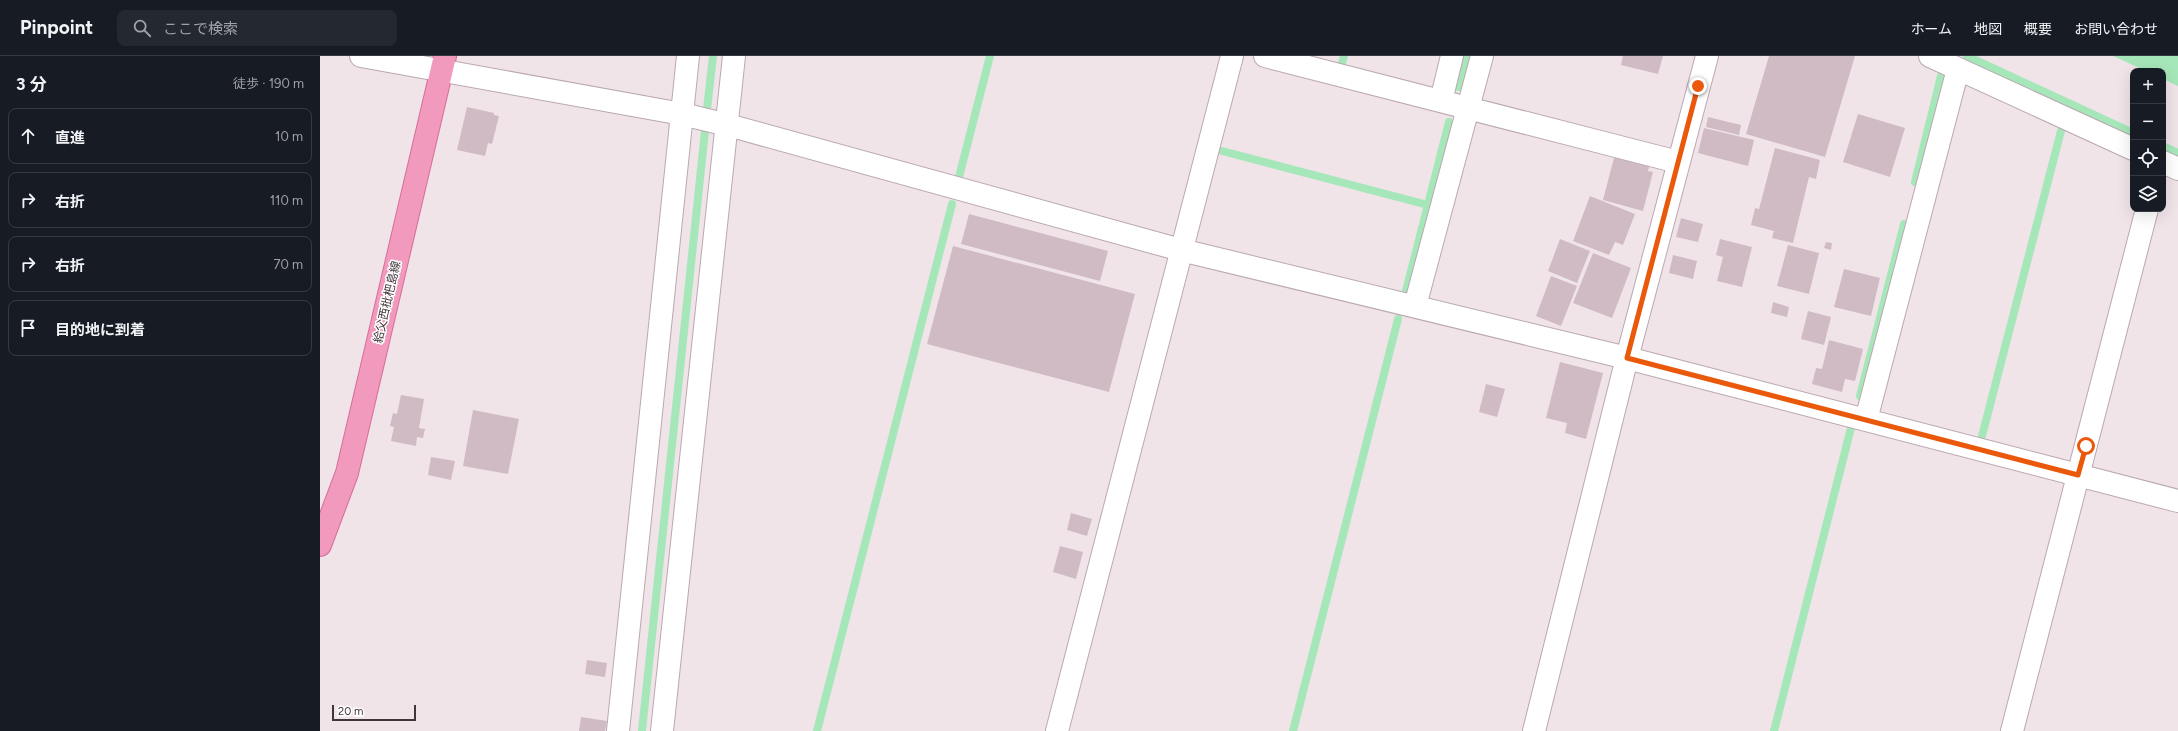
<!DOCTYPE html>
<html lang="ja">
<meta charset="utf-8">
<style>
body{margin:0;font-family:Figtree,"Noto Sans JP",sans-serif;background:#242831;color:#f1f3f6}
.controls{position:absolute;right:12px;top:12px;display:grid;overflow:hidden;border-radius:8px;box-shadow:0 4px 16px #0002}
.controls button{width:36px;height:36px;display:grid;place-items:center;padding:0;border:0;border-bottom:1px solid #363941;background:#171b24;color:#f1f3f6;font:20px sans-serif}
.scale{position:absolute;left:12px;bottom:10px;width:84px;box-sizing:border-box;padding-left:4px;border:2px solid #41343b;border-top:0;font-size:11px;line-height:14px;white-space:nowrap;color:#41343b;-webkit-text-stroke:3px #fff;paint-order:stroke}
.stop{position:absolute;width:12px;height:12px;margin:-9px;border:3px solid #ea580c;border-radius:50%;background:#fff}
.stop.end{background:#ea580c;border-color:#fff;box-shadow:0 1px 4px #0008}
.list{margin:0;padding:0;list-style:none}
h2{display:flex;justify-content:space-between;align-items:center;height:52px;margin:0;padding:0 16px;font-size:17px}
h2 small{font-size:13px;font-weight:400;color:#9ea1a6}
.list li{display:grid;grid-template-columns:26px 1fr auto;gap:12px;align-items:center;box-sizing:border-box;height:56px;margin:0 8px 8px;padding:0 8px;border:1px solid #363941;border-radius:8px}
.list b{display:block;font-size:15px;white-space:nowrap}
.list em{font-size:13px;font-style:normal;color:#9ea1a6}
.icon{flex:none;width:22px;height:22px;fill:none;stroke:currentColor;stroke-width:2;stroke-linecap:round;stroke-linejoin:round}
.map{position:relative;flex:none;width:1858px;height:675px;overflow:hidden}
header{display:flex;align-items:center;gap:24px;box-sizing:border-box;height:56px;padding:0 20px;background:#171b24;border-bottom:1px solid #363941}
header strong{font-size:19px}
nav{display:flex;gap:22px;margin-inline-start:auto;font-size:14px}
.search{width:280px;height:36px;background:#242831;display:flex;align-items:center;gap:10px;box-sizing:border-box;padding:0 14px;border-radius:8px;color:#9ea1a6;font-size:15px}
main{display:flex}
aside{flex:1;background:#171b24}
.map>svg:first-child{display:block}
.water{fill:#a6e7b9}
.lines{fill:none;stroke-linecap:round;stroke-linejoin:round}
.stream{stroke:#a6e7b9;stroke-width:8}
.building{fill:#d0bbc5}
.minor-casing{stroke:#baa8b0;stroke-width:24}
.major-casing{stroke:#d56d98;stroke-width:24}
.minor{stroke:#fff;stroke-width:22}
.major{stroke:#f29abd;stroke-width:22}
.route{stroke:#ea580c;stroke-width:5}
.labels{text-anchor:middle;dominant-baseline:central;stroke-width:3;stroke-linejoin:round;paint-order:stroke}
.street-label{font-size:12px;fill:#41343b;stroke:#fff}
</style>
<header>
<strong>Pinpoint</strong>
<div class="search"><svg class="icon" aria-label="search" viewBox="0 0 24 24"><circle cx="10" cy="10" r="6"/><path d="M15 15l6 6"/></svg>ここで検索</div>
<nav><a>ホーム</a><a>地図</a><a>概要</a><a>お問い合わせ</a></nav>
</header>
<main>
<aside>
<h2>3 分<small>徒歩 · 190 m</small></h2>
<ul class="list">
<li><svg class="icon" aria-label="ahead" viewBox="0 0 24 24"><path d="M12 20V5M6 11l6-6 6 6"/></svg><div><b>直進</b></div><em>10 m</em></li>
<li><svg class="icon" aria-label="right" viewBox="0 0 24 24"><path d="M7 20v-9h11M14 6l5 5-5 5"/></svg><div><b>右折</b></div><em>110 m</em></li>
<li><svg class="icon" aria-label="right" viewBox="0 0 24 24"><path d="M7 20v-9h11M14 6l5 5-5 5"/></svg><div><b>右折</b></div><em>70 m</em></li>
<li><svg class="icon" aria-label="arrive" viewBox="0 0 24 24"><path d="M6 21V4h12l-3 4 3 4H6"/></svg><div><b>目的地に到着</b></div></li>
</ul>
</aside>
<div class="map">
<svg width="1858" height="675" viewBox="0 0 1858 675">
<rect width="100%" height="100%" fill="#f0e4e9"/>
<path class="water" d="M1793,0H1858V30L1843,23V15H1826Z"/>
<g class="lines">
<path class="stream" d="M1647,0L1813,77
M1022,7L1024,0
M1138,31L1146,0
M387,53L393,0
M1843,90L1858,97
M902,95L1108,149
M639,121L670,0
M1595,126L1621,20
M1086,235L1129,66
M1540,340L1584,168
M1662,380L1741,75
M322,675L385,75
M497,675L632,148
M973,675L1078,263
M1454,675L1531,372"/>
</g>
<path class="building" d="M1303,0H1343L1338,18L1301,9Z
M1449,0H1535L1505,101L1426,78Z
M147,51L174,57V59L179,60L172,88L168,87L165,100L137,94Z
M1538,58L1585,72L1570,121L1523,106Z
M1388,61L1421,69L1419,79L1386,71Z
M1384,72L1434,84L1428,110L1378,97Z
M1455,92L1500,104L1496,123L1489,121L1473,187L1452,182L1454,175L1431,169L1435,152L1439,153Z
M1295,98L1330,107L1328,115L1333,116L1323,155L1283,144Z
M1270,140L1315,158L1303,189L1295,186L1289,199L1253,185Z
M649,158L788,195L780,225L641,188Z
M1361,162L1383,168L1378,186L1356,181Z
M1240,183L1270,195L1257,227L1228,215Z
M1400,183L1432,191L1422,231L1397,225L1403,201L1396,199Z
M1506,186L1512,187L1511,194L1504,192Z
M1468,189L1499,197L1489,238L1457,230Z
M633,190L815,238L789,336L607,288Z
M1273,197L1311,212L1292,262L1253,247Z
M1353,199L1377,205L1373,223L1349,217Z
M1524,213L1560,222L1551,260L1514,251Z
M1231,220L1257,230L1241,270L1216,260Z
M1453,246L1469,251L1467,261L1451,257Z
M1488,255L1511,261L1504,289L1481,283Z
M1509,284L1543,293L1535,325L1525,323L1522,336L1492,328L1496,312L1502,313Z
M1240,306L1283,317L1266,383L1245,377L1247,367L1226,362Z
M1166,328L1185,333L1177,361L1159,356Z
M81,339L104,343L99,372L105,373L103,382L97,381L96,390L71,385L74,371L70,370L73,357L77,358Z
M153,354L199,363L188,418L143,410Z
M111,401L135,405L131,424L108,419Z
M751,457L772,463L767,480L747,474Z
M740,490L763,496L756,523L733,516Z
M267,604L287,607L285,621L265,618Z
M261,661L287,665L285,675H259Z"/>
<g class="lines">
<g class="minor-casing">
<path id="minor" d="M41,0L362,58L408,69L861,194L1307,302L1858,445
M945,0L1358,106
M1610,0L1813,93
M1121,45L1132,0
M1843,106L1858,113
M1095,250L1162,0
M1546,364L1638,13
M298,675L368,0
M342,675L414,0
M737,675L912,0
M1214,675L1307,302L1387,0
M1692,675L1827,153"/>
</g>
<g class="major-casing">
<path id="major" d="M0,489L27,417L125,0"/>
</g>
<use href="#minor" class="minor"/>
<use href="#major" class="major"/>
</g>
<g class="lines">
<path class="route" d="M1378,30L1307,302L1758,419L1766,390"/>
</g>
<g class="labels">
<g class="street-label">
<text transform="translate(67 246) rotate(-77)">給父西枇杷島線</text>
</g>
</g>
</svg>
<div class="controls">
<button>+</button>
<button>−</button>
<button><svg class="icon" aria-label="locate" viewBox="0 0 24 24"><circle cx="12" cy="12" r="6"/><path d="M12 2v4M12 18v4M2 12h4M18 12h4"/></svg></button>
<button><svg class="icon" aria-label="layers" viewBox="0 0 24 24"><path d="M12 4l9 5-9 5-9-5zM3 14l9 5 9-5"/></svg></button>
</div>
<div class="scale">20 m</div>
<div class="stop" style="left:1766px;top:390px"></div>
<div class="stop end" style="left:1378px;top:30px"></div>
</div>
</main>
